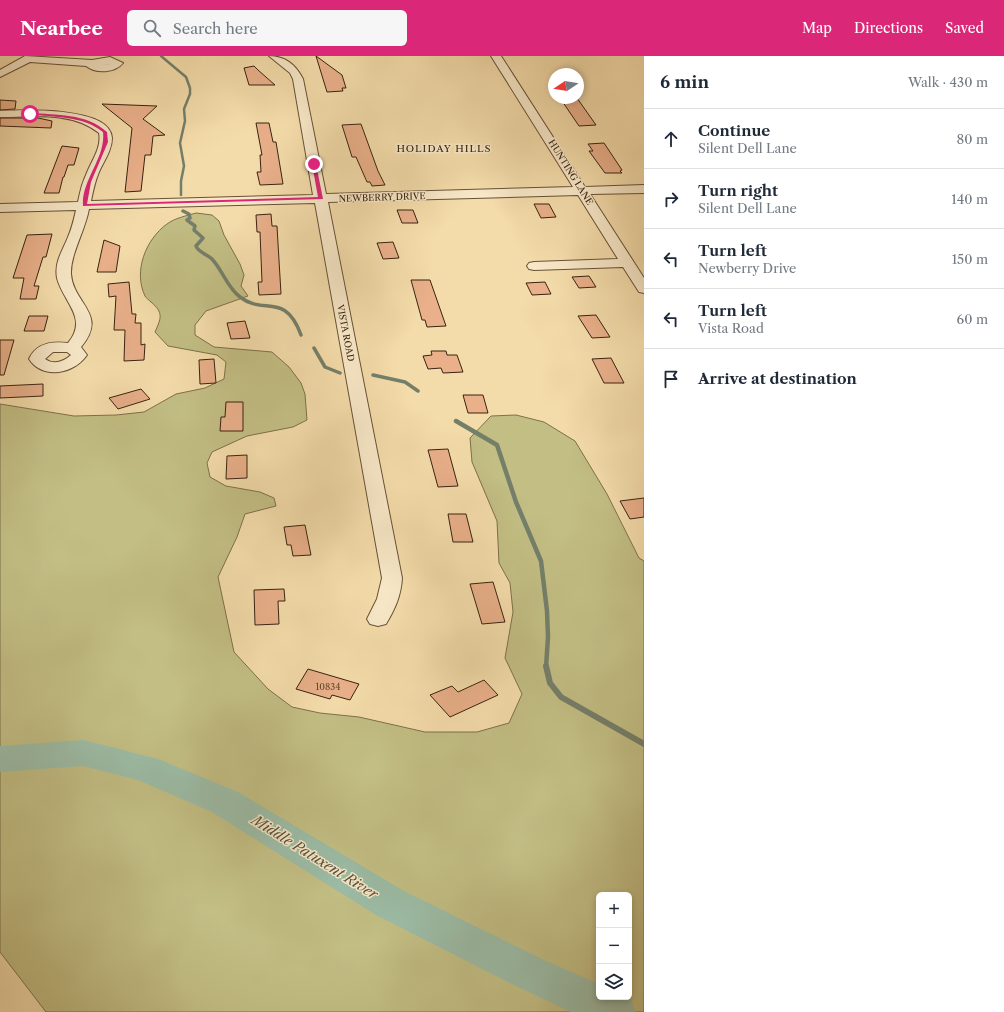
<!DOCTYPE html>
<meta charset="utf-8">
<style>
body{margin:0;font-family:"Libre Caslon Text",serif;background:#f6f6f7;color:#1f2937}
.controls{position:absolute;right:12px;bottom:12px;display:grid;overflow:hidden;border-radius:6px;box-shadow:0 2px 6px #0003}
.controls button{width:36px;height:36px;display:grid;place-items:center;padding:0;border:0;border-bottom:1px solid #e0e1e3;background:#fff;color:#1f2937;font:20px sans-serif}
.compass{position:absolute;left:548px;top:12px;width:36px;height:36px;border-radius:50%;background:#fff;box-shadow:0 2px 6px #0003;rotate:258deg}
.stop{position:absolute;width:12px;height:12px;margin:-9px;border:3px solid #db2777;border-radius:50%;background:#fff}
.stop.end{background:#db2777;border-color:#fff;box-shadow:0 1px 4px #0008}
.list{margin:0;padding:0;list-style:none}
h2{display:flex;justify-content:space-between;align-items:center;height:52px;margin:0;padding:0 16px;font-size:17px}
h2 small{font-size:13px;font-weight:400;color:#747a83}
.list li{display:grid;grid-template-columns:26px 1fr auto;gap:12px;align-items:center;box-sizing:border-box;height:60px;padding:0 16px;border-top:1px solid #e0e1e3}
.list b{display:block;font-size:15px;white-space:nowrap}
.list p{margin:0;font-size:13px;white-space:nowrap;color:#747a83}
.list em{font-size:13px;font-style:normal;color:#747a83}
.icon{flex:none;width:22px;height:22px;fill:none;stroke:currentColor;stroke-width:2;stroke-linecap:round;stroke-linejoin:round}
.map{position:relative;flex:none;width:644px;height:956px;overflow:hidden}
header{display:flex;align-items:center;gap:24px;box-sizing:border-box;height:56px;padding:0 20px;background:#db2777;color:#fff}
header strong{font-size:19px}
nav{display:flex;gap:22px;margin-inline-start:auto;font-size:14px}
.search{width:280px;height:36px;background:#f6f6f7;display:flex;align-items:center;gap:10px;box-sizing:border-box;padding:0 14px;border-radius:6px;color:#747a83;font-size:15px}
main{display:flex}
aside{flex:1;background:#fff}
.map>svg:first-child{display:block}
.green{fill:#c2be84;stroke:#7d704a;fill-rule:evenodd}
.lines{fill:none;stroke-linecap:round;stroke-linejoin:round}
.stream-far3{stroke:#747f6a;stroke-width:2.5}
.stream-far2{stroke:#747f6a;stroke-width:3.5}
.stream-far1{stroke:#747f6a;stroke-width:4.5}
.stream{stroke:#747f6a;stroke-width:6}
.river{fill:#9cbca6;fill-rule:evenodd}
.building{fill:#e9b08a;stroke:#382311}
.minor-casing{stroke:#675137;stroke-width:2}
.minor{fill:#f8e8c8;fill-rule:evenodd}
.route{fill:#db2777}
.labels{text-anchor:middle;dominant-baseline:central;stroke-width:3;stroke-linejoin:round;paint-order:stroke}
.far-street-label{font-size:9px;fill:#382311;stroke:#f8e8c8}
.number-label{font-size:9px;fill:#64462f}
.far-neighbourhood-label{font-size:10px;letter-spacing:1px;fill:#382311;stroke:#f8e8c8}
.near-water-label{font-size:14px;font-style:italic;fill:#56513e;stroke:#f8e8c8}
</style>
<header>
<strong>Nearbee</strong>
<div class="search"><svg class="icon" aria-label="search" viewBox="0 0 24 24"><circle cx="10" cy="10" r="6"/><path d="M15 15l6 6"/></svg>Search here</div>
<nav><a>Map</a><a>Directions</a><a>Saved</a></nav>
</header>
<main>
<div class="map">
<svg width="644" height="956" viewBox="0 0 644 956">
<rect width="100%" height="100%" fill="#f4dcaa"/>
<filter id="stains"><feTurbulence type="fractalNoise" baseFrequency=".005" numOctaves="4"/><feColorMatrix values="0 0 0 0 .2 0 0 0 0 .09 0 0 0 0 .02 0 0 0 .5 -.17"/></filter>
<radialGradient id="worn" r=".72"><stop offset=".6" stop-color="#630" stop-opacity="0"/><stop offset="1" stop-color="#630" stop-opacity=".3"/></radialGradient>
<path class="green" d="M196,157L212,159L219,165L224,179L240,208L244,219L241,230L248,240L206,255L195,269V279L214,291L272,296L289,311L301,327L305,338L307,364L293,371L247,380L212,396L207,407L210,421L226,430L260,436L274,442L276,450L245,458L237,481L218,521L234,596L268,633L292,651L320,657L359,661L425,676H477L509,667L522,638L505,602L513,556L510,527L499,507L497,465L472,406L470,382L491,360L516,359L544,366L575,385L607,438L639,502L644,505V956H46L0,896V348L74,360L116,359L144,356L176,338L205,332L224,323L226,306L217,299L168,290L155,276C161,262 164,257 151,246C149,244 146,242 145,240C133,215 146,183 167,168C175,162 186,160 196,157ZM599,839H629V941H599Z"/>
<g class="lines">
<path class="stream-far3" d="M161,0L186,21L190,32V38L184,53L185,65L180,87L184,110L181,125V139"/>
<path class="stream-far2" d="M183,155L189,158L190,162L187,164L195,170L194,174L203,182L196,190C198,196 208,199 212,203C223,215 227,231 240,241C264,260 285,235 301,279
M314,292L325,311L340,317
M373,319L405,326L418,335"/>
<path class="stream-far1" d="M456,365L497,389L516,446L541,505L547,555L548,581L546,611"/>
<path class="stream" d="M546,610L550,627L561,641L644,688"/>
<path class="river" d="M83,684L158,703L238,736L404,835L544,904L599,928V941L630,942L636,956H571L516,930L376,859L212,756L138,724L83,710L0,716V690Z"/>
</g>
<path class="building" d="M316,0L342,19L346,32H342L343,35L327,36Z
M254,10L258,14L275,29H249L244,12Z
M560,42H577L596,69L579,70Z
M0,44L16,45L15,53L0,54Z
M102,48L157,50L143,63L165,79L153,80L151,99H145L141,135L125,136L132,72Z
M0,62H38L52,65L51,72L0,70Z
M256,67H269L273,86H276L283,128L260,129L257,116H261L260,99H262Z
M361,68L378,115L385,129L372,130L370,126H367L356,101H352L342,69Z
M604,87L622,114L620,115L622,117H605L589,95H593L588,88Z
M62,90L79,92L74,109H68L64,121H63L59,137H44Z
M534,148H549L556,161L541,162Z
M397,154H413L418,167H402Z
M271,158L272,170H277L281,238L259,239L258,226H262L260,176H257L256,159Z
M52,178L46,201H43L34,230H39L36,243H20L24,222H13L27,179Z
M104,184L120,190L116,216H97Z
M393,186L399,202L383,203L377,187Z
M589,220L596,231L579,232L572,221Z
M411,224H430L446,270L427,271L425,264H422Z
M129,226L132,258H136L135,267H141V289L145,288L144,304L124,305L125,274H114L116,240L109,241L108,228Z
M545,226L551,238L532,239L526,227Z
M596,259L610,281L592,282L578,260Z
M29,260H48L44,275H24Z
M245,265L250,282L231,283L227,267Z
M0,284H14L4,319H0Z
M431,295H446L447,299H457L463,316L443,317L441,312L428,313L423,300L432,299Z
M611,302L624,327H604L592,303Z
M214,303L216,327L200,328L199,304Z
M43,328V340L0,342V330Z
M141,333L150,343L118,353L109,342Z
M463,339H483L488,357H468Z
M226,346H243V375H220L221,361H225Z
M448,393L458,430L438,431L428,394Z
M247,399V422L226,423L227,400Z
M644,442V461L630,463L620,445Z
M448,458H466L473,486H453Z
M305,469L311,499L293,500L291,489H287L284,471Z
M493,526L505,566L482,568L470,528Z
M284,533L285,545H278L279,568L255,569L254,534Z
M308,613L359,628L350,644L332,639L330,643L296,633Z
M484,624L498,639L450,661L430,639L452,630L458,636Z"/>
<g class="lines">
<g class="minor-casing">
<path id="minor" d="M25,0L92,4L110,1L123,7C115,17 96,18 86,10L30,6L0,21V14ZM109,8L99,9L110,8Z
M269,0C285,0 296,9 303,23L326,138L573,131L491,0H501L585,131L644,129V137L590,138L644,222V237L639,236L623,211L534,214L529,213L527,210L529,207L534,206L618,203L578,139L328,146L402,522C401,540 395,553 386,568L378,570L370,568L367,563L377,543L382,522L315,147L89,153C85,175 70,199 71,218C73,248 109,258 81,291L87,299C74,318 43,324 29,303C36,287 52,285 68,287C89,262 63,246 57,222C54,206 63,194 68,181C72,172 74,163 76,154L0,156V148L78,146C80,136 82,127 86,119C91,105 102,92 99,77C72,55 33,61 0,61V55C21,54 111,50 112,82C112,94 104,105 99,116C95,125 93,135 91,145L313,139L293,23L290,17ZM53,296H67L71,299C63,306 54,309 45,303Z"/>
</g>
<use href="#minor" class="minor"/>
</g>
<path class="route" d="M30,57C56,59 86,57 107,76L108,86L91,126L87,148L318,141L312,108L314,106L316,108L323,143L83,150C81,124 106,102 103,76C81,59 56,62 29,58Z"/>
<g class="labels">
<g class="far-street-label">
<text transform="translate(571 116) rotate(58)">HUNTING LANE</text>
<text transform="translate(382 141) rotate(-2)">NEWBERRY DRIVE</text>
<text transform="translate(346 277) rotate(79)">VISTA ROAD</text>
</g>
<g class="number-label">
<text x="328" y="630">10834</text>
</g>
<g class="far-neighbourhood-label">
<text x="444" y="92">HOLIDAY HILLS</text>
</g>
<g class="near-water-label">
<text transform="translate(315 801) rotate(32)">Middle Patuxent River</text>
</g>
</g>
<rect width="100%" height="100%" filter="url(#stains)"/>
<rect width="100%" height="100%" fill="url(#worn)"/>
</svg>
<div class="controls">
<button>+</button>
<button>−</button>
<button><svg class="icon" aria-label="layers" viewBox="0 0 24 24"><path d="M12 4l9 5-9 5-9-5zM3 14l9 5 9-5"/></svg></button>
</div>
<svg class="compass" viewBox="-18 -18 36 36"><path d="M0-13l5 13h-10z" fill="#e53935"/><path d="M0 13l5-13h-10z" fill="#747a83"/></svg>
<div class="stop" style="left:30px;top:58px"></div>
<div class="stop end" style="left:314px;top:108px"></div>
</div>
<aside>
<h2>6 min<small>Walk · 430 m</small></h2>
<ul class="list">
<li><svg class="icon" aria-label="ahead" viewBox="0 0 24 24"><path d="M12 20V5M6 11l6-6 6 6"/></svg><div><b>Continue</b><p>Silent Dell Lane</p></div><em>80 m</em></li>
<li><svg class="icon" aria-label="right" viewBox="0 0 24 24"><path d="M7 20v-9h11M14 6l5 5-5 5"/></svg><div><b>Turn right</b><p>Silent Dell Lane</p></div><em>140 m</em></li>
<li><svg class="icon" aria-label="left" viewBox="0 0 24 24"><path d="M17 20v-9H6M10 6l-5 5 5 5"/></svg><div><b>Turn left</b><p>Newberry Drive</p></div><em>150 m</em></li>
<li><svg class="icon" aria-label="left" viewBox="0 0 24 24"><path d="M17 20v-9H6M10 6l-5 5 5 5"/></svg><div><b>Turn left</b><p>Vista Road</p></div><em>60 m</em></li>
<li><svg class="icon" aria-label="arrive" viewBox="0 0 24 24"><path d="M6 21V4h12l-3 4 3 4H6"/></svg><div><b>Arrive at destination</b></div></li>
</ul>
</aside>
</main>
